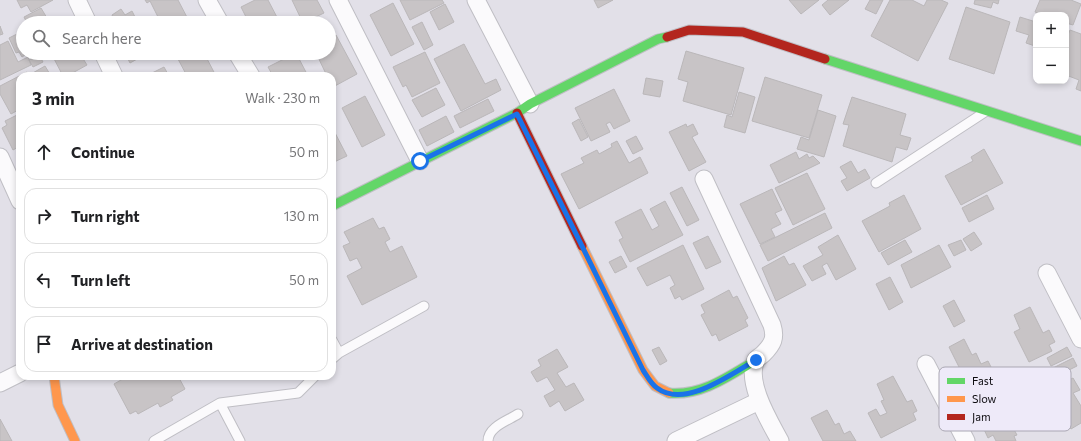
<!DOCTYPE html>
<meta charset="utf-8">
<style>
body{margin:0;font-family:Commissioner,sans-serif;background:#f2f2f2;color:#202124}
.controls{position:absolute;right:12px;top:12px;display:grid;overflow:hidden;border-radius:8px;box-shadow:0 2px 6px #0003}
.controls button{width:36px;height:36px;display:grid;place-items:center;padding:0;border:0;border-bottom:1px solid #e0e0e0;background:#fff;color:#202124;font:20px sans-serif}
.stop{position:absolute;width:12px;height:12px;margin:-9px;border:3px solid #1a73e8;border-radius:50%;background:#fff}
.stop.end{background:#1a73e8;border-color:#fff;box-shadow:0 1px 4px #0008}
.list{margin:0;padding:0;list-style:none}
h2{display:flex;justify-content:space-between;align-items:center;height:52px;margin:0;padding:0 16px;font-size:17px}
h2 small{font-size:13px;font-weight:400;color:#757577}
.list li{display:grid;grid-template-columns:26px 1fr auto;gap:12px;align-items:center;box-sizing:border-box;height:56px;margin:0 8px 8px;padding:0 8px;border:1px solid #e0e0e0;border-radius:12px}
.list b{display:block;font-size:15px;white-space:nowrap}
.list em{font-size:13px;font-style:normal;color:#757577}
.icon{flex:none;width:22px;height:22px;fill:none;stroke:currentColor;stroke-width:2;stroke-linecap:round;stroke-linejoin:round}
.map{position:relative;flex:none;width:1081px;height:441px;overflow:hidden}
.search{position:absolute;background:#fff;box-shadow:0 2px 6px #0003;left:16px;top:16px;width:320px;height:44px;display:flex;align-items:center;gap:10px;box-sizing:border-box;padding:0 14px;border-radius:22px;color:#757577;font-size:15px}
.panel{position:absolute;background:#fff;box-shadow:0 2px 6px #0003;left:16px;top:72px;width:320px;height:308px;border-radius:12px}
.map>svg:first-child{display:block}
.building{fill:#c8c4c6;stroke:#bab7b9}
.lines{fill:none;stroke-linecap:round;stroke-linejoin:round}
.lane-casing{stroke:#bfbec4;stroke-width:11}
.street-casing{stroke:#bfbec4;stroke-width:19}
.fast-casing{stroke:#bfbec4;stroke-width:11}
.slow-casing{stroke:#bfbec4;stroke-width:11}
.jam-casing{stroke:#bfbec4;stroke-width:11}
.lane{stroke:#fbfafc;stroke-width:9}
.street{stroke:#fbfafc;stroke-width:17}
.fast{stroke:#63d668;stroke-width:9}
.slow{stroke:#ff974d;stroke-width:9}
.jam{stroke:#b3261e;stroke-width:9}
.route{stroke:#1a73e8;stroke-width:5}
.key{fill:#eeeaf9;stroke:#aaa7b3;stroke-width:1}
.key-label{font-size:11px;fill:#0d0b10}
</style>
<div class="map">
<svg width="1081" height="441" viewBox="0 0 1081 441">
<rect width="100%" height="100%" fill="#e2e0e8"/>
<path class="building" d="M17,0H53L31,12L27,5L21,8Z
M145,0H178L190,23H161L150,1L147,3Z
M255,0H268L280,23H249L241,7Z
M292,0H317L324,13L303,23Z
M400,0H442L444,3L410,20Z
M594,0H613L598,8Z
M789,0H819L801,14Z
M828,0H849L830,15L822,5Z
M870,0H883L876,14L865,9Z
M890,0H912L924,6L927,0H941L948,3L918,61L871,36Z
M975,0H999L998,4L993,2L991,8L974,4Z
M1040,0H1071L1081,4L1073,25L1066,23V15H1044L1035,12Z
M393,3L414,44L391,56L370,15Z
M445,4L454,22L439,30L430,12Z
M966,7L1010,22L994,74L949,59Z
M41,8L47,18L38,23H27L24,17Z
M121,9L125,15L132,11L138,23H109L114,20L112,15Z
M1020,17L1036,22L1035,46L1026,43L1029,35L1016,31Z
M422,22L433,45L424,50L412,27Z
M0,26L3,34L0,35Z
M1070,30L1081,34V91L1076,89L1079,80L1066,75V40Z
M23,31V53H38L30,57L28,53L22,57L19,52L16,53L9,38Z
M336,35L357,74L333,87L332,76H327L316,53H329V39Z
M8,41L18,62L28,57L31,65L0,80V45Z
M464,44L485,84L496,79L501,90L461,111L434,59Z
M686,51L744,68L731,115L683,101L688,82L678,79Z
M425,52L440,83L412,97L406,85L403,87L393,67Z
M51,53H87L82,57L87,65L67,76H63Z
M125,53H148L130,63Z
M190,53H204L216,76H187L178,59Z
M296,53L308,76H273L268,67Z
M39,55L43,62L33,67L29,60Z
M45,66L51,76H32L31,74Z
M164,67L169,76H151L150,74Z
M27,72L30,76H20V109L11,114L0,94V86Z
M765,77L822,95L809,138L752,121Z
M646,78L663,81L660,97L643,94Z
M436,88L445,105L422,117L412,100Z
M614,89L630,121L614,129L610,122L606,124L610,132L591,141L575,108Z
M739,92L755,97L745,133L724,127L727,115L732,117Z
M365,96L385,135L362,147L342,108Z
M852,97L906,114L900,135L911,138L907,150L896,147L892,162L843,146L849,125L843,124Z
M488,99L494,111L460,128L454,116Z
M818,110L836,116L824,157L797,149L801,137L809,140Z
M19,114L20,146L13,150L2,128L7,125L5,121Z
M446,116L454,132L427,146L419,130Z
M579,119L588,137L581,141L572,123Z
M686,124L687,127L693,124L698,134L692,137L706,162L689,171L669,132Z
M332,127L347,156L332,163Z
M636,136L643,149L633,154L626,141Z
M617,141L629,163L640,157L648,173L579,209L561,174L584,163L581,158L597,150L599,154L612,147L611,144Z
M984,149L1003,183L961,205L945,176L973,161L971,157Z
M796,152L799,159L807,154L809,158L813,156L820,163L779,183L770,165Z
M851,161L858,173L865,169L870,178L847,191L841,181L847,178L840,167Z
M807,173L825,209L793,225L775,188Z
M682,187L699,220L687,226L670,193Z
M772,189L782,210L775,213L781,224L771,229L775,237L760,244L740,204Z
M904,195L921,229L879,252L862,221L890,206L889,203Z
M987,195L994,209L969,222L962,208Z
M665,201L683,235L630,262L619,240L623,238L615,222L641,209L652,230L659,226L650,209Z
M825,213L832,228L768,261L760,245Z
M373,218L379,229L384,227L390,239L385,242L390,252L402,246L417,277L362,305L347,276L362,268L357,258L350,261L343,246L350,243L344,232Z
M974,232L982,244L971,251L963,239Z
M838,235L856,269L836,280L827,263L822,266L826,274L812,281L803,266L823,255L818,247Z
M708,236L721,262L706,269L693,243Z
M905,240L912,252L888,265L881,253Z
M961,240L966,250L954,256L948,245Z
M683,245L704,289L682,300L680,296L675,299L670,288L675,285L670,275L647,286L637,268Z
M939,245L951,267L911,288L901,265Z
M621,256L627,267L615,273L609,262Z
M784,256L789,265L794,263L806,285L776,301L762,268Z
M890,277L903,302L889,310L876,284Z
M729,290L733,298L737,296L748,318L745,320L748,326L719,341L716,334L712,336L701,315L705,313L701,305Z
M954,300L965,321L954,327L943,306Z
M1030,307L1043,333L1049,330L1055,342L1049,345L1052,351L1029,362L1014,332L1020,329L1014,315Z
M964,339L972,355L976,353L981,364L988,361L997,379L966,394L957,375L962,373L949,347Z
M659,347L667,361L660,365L652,350Z
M1067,347L1072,356L1051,366L1047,358Z
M557,349L568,367L557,373L566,387L574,383L584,400L565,411L559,401L550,407L544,396L555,390L547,377L537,382L531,372L541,366L538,360Z
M1073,358L1077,366L1053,378L1049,370Z
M1064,375L1067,381L1073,378L1080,390L1073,393L1081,406V423L1071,429L1062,413L1059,414L1052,403L1049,405L1040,388Z
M128,376H178L185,389L171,397L173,400L160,407L158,403L138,414L136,411L130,414L114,384Z
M893,376L907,402L912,400L917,411L913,413L916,420L881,438L868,413L876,409L880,416L887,413L881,401L884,400L877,384Z
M1008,403L1017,420L1011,424L1017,435L1014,436L1016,441H996L993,435L988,438L982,425L985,424L981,417Z
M827,410L835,425L839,423L844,434L850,431L856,441H823L811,418Z
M0,419L12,441H0Z"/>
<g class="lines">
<g class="lane-casing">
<path id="lane" d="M876,183L985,112
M332,340L339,353
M332,359L339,353L424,306
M220,403L240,441
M154,441L220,403L298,393L315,376
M488,441C488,427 507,421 518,414"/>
</g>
<g class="street-casing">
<path id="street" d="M77,0L88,23
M207,0L220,23
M338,0L420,161
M476,0L530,104
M103,53L114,76
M237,53L251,76
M0,157L20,201
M704,179L772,325C776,338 773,344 763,354C761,356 757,358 756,360C745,382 770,422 780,441
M1047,273L1081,339
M926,364L966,441
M0,383L20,373
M676,441L759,401"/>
</g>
<g class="fast-casing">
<path id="fast" d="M825,59L1081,141
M332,206L517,113L530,104L658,39L667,37
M669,393C702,396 729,376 756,360"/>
</g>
<g class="slow-casing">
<path id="slow" d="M582,246L643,370L655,386L669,393
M54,376L58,405L75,441"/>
</g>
<g class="jam-casing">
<path id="jam" d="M667,37L689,30L743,32L825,59
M517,113L582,246"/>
</g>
<use href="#lane" class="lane"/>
<use href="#street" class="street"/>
<use href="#fast" class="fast"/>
<use href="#slow" class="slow"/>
<use href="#jam" class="jam"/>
</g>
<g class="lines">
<path class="route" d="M420,161L517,114L643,370C647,376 651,384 657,388C685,409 731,374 756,360"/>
</g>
<rect x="939" y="367" width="132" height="64" rx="6" class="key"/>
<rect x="947" y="378" width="18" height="6" fill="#63d668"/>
<rect x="947" y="396" width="18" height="6" fill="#ff974d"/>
<rect x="947" y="414" width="18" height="6" fill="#b3261e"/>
<g class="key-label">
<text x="972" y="385">Fast</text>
<text x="972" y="403">Slow</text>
<text x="972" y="421">Jam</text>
</g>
</svg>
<div class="controls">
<button>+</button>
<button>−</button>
</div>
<div class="stop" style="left:420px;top:161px"></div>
<div class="stop end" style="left:756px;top:360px"></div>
<div class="search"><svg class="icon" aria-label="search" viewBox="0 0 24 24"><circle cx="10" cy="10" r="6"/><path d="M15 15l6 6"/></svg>Search here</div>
<section class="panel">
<h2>3 min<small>Walk · 230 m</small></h2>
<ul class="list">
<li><svg class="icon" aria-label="ahead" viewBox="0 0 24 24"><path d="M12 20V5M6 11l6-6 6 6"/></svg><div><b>Continue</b></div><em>50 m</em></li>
<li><svg class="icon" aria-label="right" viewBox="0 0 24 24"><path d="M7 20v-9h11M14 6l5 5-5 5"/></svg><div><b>Turn right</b></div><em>130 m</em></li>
<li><svg class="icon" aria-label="left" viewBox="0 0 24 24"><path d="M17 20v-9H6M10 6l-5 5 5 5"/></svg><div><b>Turn left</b></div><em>50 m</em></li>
<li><svg class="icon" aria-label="arrive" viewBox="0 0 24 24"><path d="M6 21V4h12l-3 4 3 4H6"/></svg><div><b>Arrive at destination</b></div></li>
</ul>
</section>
</div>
